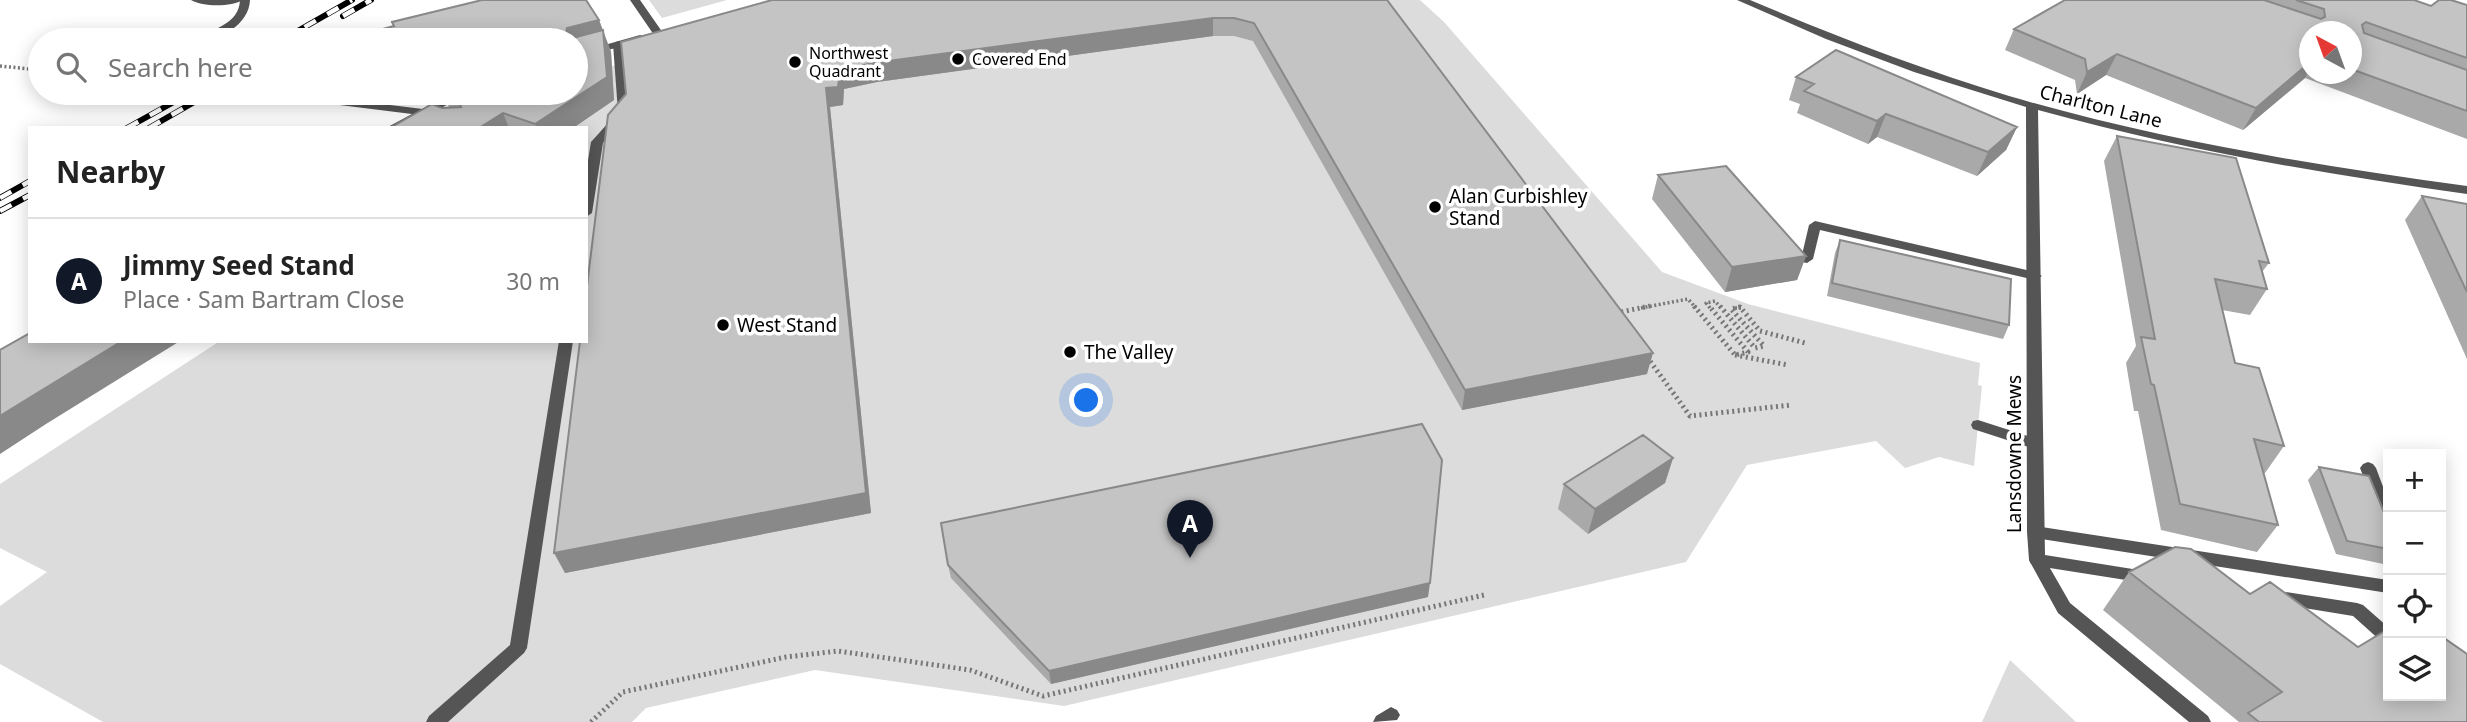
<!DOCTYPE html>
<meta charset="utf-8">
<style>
body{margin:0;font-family:"Noto Sans",sans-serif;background:#f2f2f2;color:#222}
.controls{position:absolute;right:21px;bottom:21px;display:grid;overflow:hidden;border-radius:0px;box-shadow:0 4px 18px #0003}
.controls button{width:63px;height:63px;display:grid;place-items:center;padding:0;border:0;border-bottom:2px solid #e0e0e0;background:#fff;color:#222;font:35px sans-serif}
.compass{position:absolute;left:2299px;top:21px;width:63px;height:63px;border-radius:50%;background:#fff;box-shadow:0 4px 18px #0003;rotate:319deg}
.you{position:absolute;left:1087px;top:401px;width:24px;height:24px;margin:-18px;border:5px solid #fff;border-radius:50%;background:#1a73e8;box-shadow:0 0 0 10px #1a73e833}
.badge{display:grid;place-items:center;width:46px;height:46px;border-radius:50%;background:#111827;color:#fff;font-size:23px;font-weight:700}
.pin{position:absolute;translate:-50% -58px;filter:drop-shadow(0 2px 4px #0008)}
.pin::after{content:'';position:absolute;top:37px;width:24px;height:21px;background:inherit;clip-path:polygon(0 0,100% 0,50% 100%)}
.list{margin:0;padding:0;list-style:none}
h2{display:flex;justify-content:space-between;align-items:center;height:91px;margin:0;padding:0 28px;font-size:30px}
h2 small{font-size:23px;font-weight:400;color:#767676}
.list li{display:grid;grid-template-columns:46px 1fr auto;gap:21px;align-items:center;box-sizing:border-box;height:126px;padding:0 28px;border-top:2px solid #e0e0e0}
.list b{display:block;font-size:26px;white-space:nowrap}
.list p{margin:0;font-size:23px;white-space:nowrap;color:#767676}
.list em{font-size:23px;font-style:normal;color:#767676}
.icon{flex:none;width:38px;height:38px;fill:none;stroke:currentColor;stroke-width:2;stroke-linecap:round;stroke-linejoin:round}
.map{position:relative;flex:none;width:2467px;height:722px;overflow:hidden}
.search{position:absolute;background:#fff;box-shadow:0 4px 18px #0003;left:28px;top:28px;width:560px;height:77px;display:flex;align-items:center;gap:18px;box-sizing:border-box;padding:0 24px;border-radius:38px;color:#767676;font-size:26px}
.panel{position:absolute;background:#fff;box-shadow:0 4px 18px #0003;left:28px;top:126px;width:560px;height:217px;border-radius:0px}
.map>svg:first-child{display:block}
.green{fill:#dcdcdc}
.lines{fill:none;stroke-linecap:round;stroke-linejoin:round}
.path-far1{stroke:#777;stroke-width:3.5;stroke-dasharray:2 2.5;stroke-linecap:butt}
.path{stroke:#777;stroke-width:5;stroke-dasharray:2 3.5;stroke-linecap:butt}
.lane{fill:#555;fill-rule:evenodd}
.street{fill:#555;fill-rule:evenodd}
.rail-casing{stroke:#000;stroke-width:6}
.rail{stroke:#fff;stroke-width:4.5;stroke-dasharray:13;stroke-linecap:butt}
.path-bridge-far1{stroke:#777;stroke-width:3.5;stroke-dasharray:2 2.5;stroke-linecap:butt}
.path-bridge{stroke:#777;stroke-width:5;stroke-dasharray:2 3.5;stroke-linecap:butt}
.wall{fill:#a9a9a9;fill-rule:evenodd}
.shaded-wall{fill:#898989}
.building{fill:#c4c4c4;stroke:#898989;stroke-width:2}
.poi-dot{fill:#000;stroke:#fff;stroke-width:2.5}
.labels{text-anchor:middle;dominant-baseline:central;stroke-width:7;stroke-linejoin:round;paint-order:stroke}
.far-poi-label{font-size:16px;fill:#000;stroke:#fff;text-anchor:start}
.street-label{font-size:19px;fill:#000;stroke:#fff}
.poi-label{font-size:19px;fill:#000;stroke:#fff;text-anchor:start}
</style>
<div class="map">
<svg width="2467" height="722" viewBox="0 0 2467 722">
<rect width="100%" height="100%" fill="#fff"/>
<path class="green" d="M649,0H727L662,18Z
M817,0H1420L1444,22L1662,272L1748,304L1980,363L1978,385L1982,386L1974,466L1939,457L1905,468L1876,441L1747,465L1686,562L1064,706L815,670L646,708L632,722H103L0,664V606L47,572L0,548V484L220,341H586V128H433L576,93L600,70Z
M2010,660L2076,722H1982Z"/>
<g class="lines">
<path class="path-far1" d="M0,66L40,70"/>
<path class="path" d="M1735,355L1788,365
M1647,357L1690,416L1791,405
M591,722L623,692L786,657L838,651L970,670L1043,696L1484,595"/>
<path class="lane" d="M240,0H250C249,25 220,40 198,40C213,27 239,25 240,0Z
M618,41L623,44L630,113L603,143L592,213L586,217V173L591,142L618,112L613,44Z
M1815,221L2035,272L2042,276L2035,280L1820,230L1813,259L1807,263L1802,262L1801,259L1809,225Z
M559,341H573L527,648L524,653L448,722H426L429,716L510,645Z
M1978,420L2040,440L2042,444L2040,448L2035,449L1973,429L1971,425L1973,421Z
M2368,462L2373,464L2376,468L2388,500V525L2382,523L2380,519L2360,468L2363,464Z
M2035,526L2388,580V593L2035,538L2029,536L2027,532L2029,528Z
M2037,554L2043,556L2070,603L2208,716L2211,722H2189L2058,613L2029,560L2031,556Z"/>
<path class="street" d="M191,0H243C231,7 203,7 191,0Z
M630,0H640L663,33L662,35H654Z
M1737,0H1750C1835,36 1921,69 2009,96C2159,140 2313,165 2467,186V194C2322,174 2179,149 2038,110L2045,555L2145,571L2151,572L2153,577L2151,582L2145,583L2037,566L2031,564L2029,560L2027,532L2026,107L1914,72L1826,39Z
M640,35L644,36V40L576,59V53Z
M270,93H292L423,109L457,93H470L402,128H386L412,114L275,97L271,96Z
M2279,591L2357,603L2363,605L2388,627V644L2382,642L2353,616L2273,603L2271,598L2273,593Z
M1391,707L1397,710L1400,715L1397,720L1373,722L1376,716Z"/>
<g class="rail-casing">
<path id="rail" d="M343,16L371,0
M282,40L352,0
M127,128L190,93
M149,128L210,93
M0,198L30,181
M0,211L30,195"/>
</g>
<use href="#rail" class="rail"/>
<path class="path-bridge-far1" d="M1641,308L1688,299L1696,308
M1710,308L1706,303L1715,301L1721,308
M1735,308H1741"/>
<path class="path-bridge" d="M1694,306L1735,355L1748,352L1709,306
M1720,306L1755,348L1764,346L1731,309L1740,307L1760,331L1805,343
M1616,313L1650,306"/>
</g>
<path class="wall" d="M1387,0L1647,374L1462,410L1253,41L1234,36H1213L877,82L844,89L843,105L830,107L871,513L565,573L626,94L621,42Z
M2065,0H2414L2431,6L2467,5V139L2305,78L2243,130L2106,75L2077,94L2075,80L2005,50L2014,29ZM2309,32H2351V74H2309Z
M599,20L611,52L614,100L573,128H390L442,108L449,107L443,96L432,102L412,95L411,93H576Z
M1796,77L2017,127L2006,150L1977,176L1877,137L1868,144L1797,113L1800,104L1789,100Z
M2117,136L2269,263L2262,272L2267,289L2250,315L2222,310L2235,363L2284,446L2265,473H2263L2278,525L2257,552L2161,530L2138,411H2134L2126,363L2136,346L2104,161Z
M1658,175L1806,256L1797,280L1725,292L1652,199Z
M2422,196L2467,204V359L2405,220Z
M1840,240L2009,325L2003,339L1827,296L1835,253Z
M1673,458L1665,483L1588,534L1558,509L1564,484Z
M2319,467L2388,522V565L2336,554L2308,480Z
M948,565L1428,597L1051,684L951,578Z
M2129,572L2250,594L2358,647L2467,722H2239L2103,610Z"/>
<path class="shaded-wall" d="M1213,18V36L877,82L844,89L843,105L830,107L871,513L565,573L554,553L826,88L840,70L873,63Z
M599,20L611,52L614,100L573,128H537L535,124L567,40L565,37L567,28Z
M2117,54L2106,75L2077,94L2087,72Z
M2309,63V70L2305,78L2243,130L2256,108Z
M428,93H442L443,96L432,102Z
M503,113L509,128H479Z
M1886,114L1877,137L1868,144L1877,121Z
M2017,127L2006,150L1977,176L1988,152Z
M1806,256L1797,280L1725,292L1732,267Z
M122,341H180L46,424L0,454V416Z
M1653,353L1647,374L1462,410L1465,390Z
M1673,458L1665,483L1588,534L1595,509Z
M1430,583L1428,597L1051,684L1049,671Z"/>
<path class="building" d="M482,0H586L599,20L567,28L565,37L569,39L603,30L607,77L535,124L503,113L479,128H390L432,104L442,108L461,107L459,101L445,96L451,93H576V40H388L383,29L394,26L392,22Z
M772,0H1387L1653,353L1465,390L1254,23L1234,18H1213L873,63L840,70L838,87L826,88L866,493L554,553L580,341H586V294L608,115L626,94L621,42Z
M2065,0H2264L2321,19L2325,17L2324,9L2296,0H2414L2431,6L2439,0H2451L2467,5V58L2366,22L2362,25L2364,33L2467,70V111L2351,69V32H2309V63L2256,108L2117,54L2087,72L2085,59L2014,29Z
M1836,50L2017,127L1988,152L1886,114L1877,121L1804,91L1814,84L1796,77Z
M2117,136L2236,158L2269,263L2259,261L2267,289L2215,279L2235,363L2259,368L2284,446L2254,439L2278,525L2180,504L2154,385L2151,384L2141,337L2155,339Z
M1726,166L1806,256L1732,267L1658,175Z
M2422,196L2467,204V292Z
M1840,240L2011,279L2009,325L1832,283Z
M30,333V341H122L0,416V350Z
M1422,424L1442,460L1430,583L1049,671L948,565L941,523Z
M1643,435L1673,458L1595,509L1564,484Z
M2319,467L2369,476L2388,522V549L2347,541Z
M2175,547L2191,549L2250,594L2270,582L2358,647L2388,629V696H2441V636L2467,654V722H2259L2248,713L2282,692L2129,572Z"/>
<g class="poi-dot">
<circle cx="958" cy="59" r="7"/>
<circle cx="795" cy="62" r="7"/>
<circle cx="1435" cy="207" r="7"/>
<circle cx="723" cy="325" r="7"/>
<circle cx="1070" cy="352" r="7"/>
</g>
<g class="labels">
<g class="far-poi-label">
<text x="809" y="53">Northwest<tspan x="809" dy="18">Quadrant</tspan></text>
<text x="972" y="59">Covered End</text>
</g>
<g class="street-label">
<text transform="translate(2101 106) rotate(14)">Charlton Lane</text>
<text transform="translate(2014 454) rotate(-90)">Lansdowne Mews</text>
</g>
<g class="poi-label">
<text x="1449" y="196">Alan Curbishley<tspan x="1449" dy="22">Stand</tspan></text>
<text x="737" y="325">West Stand</text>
<text x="1084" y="352">The Valley</text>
</g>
</g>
</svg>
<div class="controls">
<button>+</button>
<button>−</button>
<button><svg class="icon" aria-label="locate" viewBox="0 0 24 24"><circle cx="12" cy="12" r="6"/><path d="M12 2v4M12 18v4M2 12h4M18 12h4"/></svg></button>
<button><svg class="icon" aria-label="layers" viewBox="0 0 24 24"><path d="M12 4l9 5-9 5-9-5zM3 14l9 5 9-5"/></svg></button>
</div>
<svg class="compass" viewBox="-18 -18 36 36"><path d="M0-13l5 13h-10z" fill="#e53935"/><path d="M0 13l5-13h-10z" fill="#767676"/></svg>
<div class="you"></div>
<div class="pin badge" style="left:1190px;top:558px">A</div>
<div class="search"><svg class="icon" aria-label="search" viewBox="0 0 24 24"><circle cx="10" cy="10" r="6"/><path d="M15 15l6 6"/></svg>Search here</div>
<section class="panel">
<h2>Nearby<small></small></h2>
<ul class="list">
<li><span class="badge">A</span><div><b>Jimmy Seed Stand</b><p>Place · Sam Bartram Close</p></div><em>30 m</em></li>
</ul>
</section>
</div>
